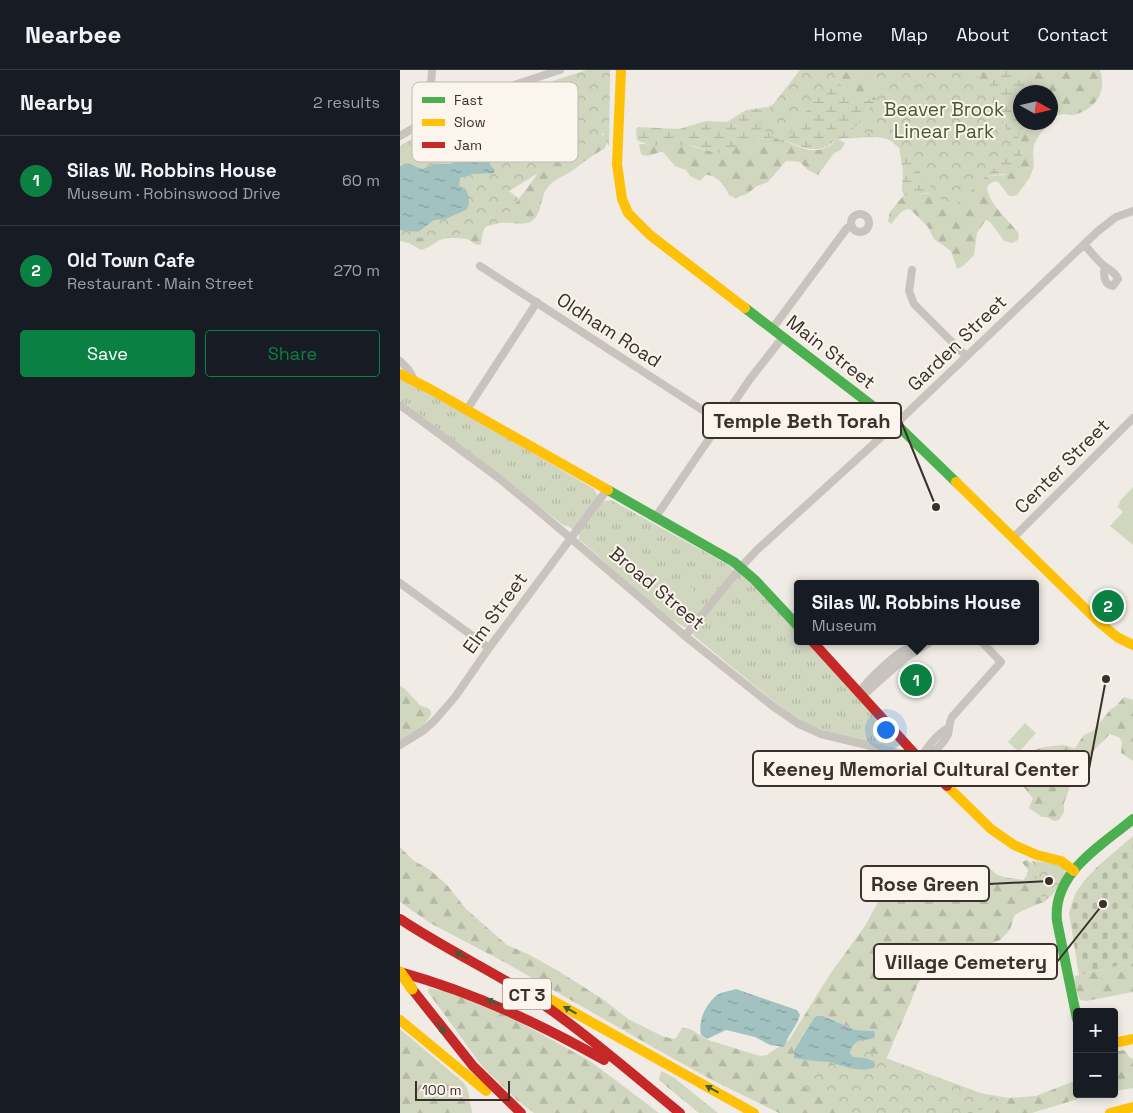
<!DOCTYPE html>
<meta charset="utf-8">
<style>
body{margin:0;font-family:"Space Grotesk",sans-serif;background:#242831;color:#f1f3f6}
.controls{position:absolute;right:15px;bottom:15px;display:grid;overflow:hidden;border-radius:5px;box-shadow:0 2px 8px #0003}
.controls button{width:45px;height:45px;display:grid;place-items:center;padding:0;border:0;border-bottom:1px solid #363941;background:#171b24;color:#f1f3f6;font:25px sans-serif}
.compass{position:absolute;left:613px;top:15px;width:45px;height:45px;border-radius:50%;background:#171b24;box-shadow:0 2px 8px #0003;rotate:98deg}
.scale{position:absolute;left:15px;bottom:12px;width:95px;box-sizing:border-box;padding-left:5px;border:2px solid #3b302b;border-top:0;font-size:14px;line-height:18px;white-space:nowrap;color:#3b302b;-webkit-text-stroke:4px #fbf5ee;paint-order:stroke}
.you{position:absolute;left:485px;top:659px;width:18px;height:18px;margin:-12px;border:4px solid #fff;border-radius:50%;background:#1a73e8;box-shadow:0 0 0 8px #1a73e833}
.badge{display:grid;place-items:center;width:32px;height:32px;border-radius:50%;background:#0b8043;color:#fff;font-size:16px;font-weight:700}
.pin{position:absolute;translate:-50% -50%;border:2px solid #fff;box-shadow:0 1px 5px #0006}
.popup{position:absolute;left:394px;top:510px;width:245px;height:65px;box-sizing:border-box;display:grid;place-content:center;border-radius:5px;background:#171b24;filter:drop-shadow(0 1px 4px #0005);font-size:16px;white-space:nowrap;color:#9ea1a6}
.popup b{font-size:19px;color:#f1f3f6}
.popup::after{content:'';position:absolute;left:50%;top:100%;margin-left:-10px;border:10px solid transparent;border-top-color:#171b24}
.list{margin:0;padding:0;list-style:none}
h2{display:flex;justify-content:space-between;align-items:center;height:65px;margin:0;padding:0 20px;font-size:21px}
h2 small{font-size:16px;font-weight:400;color:#9ea1a6}
.list li{display:grid;grid-template-columns:32px 1fr auto;gap:15px;align-items:center;box-sizing:border-box;height:90px;padding:0 20px;border-top:1px solid #363941}
.list b{display:block;font-size:19px;white-space:nowrap}
.list p{margin:0;font-size:16px;white-space:nowrap;color:#9ea1a6}
.list em{font-size:16px;font-style:normal;color:#9ea1a6}
.actions{display:flex;gap:10px;padding:15px 20px}
.actions a{flex:1;padding:11px 0;border:1px solid #0b8043;border-radius:5px;text-align:center;font-size:18px;color:#0b8043}
.actions .main{background:#0b8043;color:#fff}
.map{position:relative;flex:none;width:733px;height:1043px;overflow:hidden}
header{display:flex;align-items:center;gap:30px;box-sizing:border-box;height:70px;padding:0 25px;background:#171b24;border-bottom:1px solid #363941}
header strong{font-size:24px}
nav{display:flex;gap:28px;margin-inline-start:auto;font-size:18px}
main{display:flex}
aside{flex:1;background:#171b24}
.map>svg:first-child{display:block}
.grass{fill:url(#grass-tufts)}
.forest{fill:url(#forest-firs);fill-rule:evenodd}
.wetland{fill:url(#wetland-marsh)}
.cemetery{fill:url(#cemetery-stones)}
.park{fill:url(#park-crowns)}
.garden{fill:#d1d6bf}
.water{fill:url(#water-ripples)}
.lines{fill:none;stroke-linecap:round;stroke-linejoin:round}
.street{stroke:#c9c3be;stroke-width:8}
.fast{stroke:#4caf50;stroke-width:10}
.slow{stroke:#ffc107;stroke-width:10}
.jam{stroke:#c62828;stroke-width:10}
.slow-bridge{stroke:#ffc107;stroke-width:11}
.oneway{fill:#415c38}
.labels{text-anchor:middle;dominant-baseline:central;stroke-width:4;stroke-linejoin:round;paint-order:stroke}
.shield{fill:#fbf5ee;stroke:#756b66;stroke-width:1}
.shield-label{font-size:18px;font-weight:bold;fill:#3b302b}
.park-label{font-size:19px;fill:#4a5a2e;stroke:#fbf5ee}
.street-label{font-size:19px;fill:#3b302b;stroke:#fbf5ee}
.key{fill:#fbf5ee;stroke:#c1bab4;stroke-width:1}
.key-label{font-size:14px;fill:#3b302b}
.leader{fill:none;stroke:#3b302b;stroke-width:2}
.callout-dot{fill:#3b302b;stroke:#fbf5ee;stroke-width:2}
.callout{fill:#fbf5ee;stroke:#3b302b;stroke-width:2}
.callout-label{font-size:20px;text-anchor:middle;font-weight:bold;fill:#3b302b}
</style>
<header>
<strong>Nearbee</strong>
<nav><a>Home</a><a>Map</a><a>About</a><a>Contact</a></nav>
</header>
<main>
<aside>
<h2>Nearby<small>2 results</small></h2>
<ul class="list">
<li><span class="badge">1</span><div><b>Silas W. Robbins House</b><p>Museum · Robinswood Drive</p></div><em>60 m</em></li>
<li><span class="badge">2</span><div><b>Old Town Cafe</b><p>Restaurant · Main Street</p></div><em>270 m</em></li>
</ul>
<div class="actions"><a class="main">Save</a><a>Share</a></div>
</aside>
<div class="map">
<svg width="733" height="1043" viewBox="0 0 733 1043">
<defs>
<pattern id="grass-tufts" width="24" height="20" patternUnits="userSpaceOnUse" patternTransform="scale(1.25)"><rect width="24" height="20" fill="#d1d6bf"/><path d="M3 7l-1-3M5 7V3M7 7l1-3M15 17l-1-3M17 17v-4M19 17l1-3" fill="none" stroke="#b4b8a4"/></pattern>
<pattern id="forest-firs" width="22" height="20" patternUnits="userSpaceOnUse" patternTransform="scale(1.25)"><rect width="22" height="20" fill="#d1d6bf"/><path d="M5 1l3.5 6h-7zM16 11l3.5 6h-7z" fill="#b4b8a4"/></pattern>
<pattern id="wetland-marsh" width="20" height="14" patternUnits="userSpaceOnUse" patternTransform="scale(1.25)"><rect width="20" height="14" fill="#d1d6bf"/><path d="M1 5h8M5 5V1M11 12h8M15 12V8" fill="none" stroke="#b4b8a4"/></pattern>
<pattern id="cemetery-stones" width="16" height="16" patternUnits="userSpaceOnUse" patternTransform="scale(1.25)"><rect width="16" height="16" fill="#d1d6bf"/><path d="M2 7V4a2 2 0 0 1 4 0v3zM10 15v-3a2 2 0 0 1 4 0v3z" fill="#b4b8a4"/></pattern>
<pattern id="park-crowns" width="20" height="18" patternUnits="userSpaceOnUse" patternTransform="scale(1.25)"><rect width="20" height="18" fill="#d1d6bf"/><path d="M2 6a3 3 0 1 1 6 0M12 15a3 3 0 1 1 6 0" fill="none" stroke="#b4b8a4"/></pattern>
<pattern id="water-ripples" width="26" height="14" patternUnits="userSpaceOnUse" patternTransform="scale(1.25)"><rect width="26" height="14" fill="#a1c2c1"/><path d="M2 4q2-2 4 0t4 0M15 11q2-2 4 0t4 0" fill="none" stroke="#849e9d"/></pattern>
</defs>
<rect width="100%" height="100%" fill="#f0ebe5"/>
<path class="grass" d="M0,309L32,324L194,419L197,425L205,431L211,430L332,497L333,502L342,505L351,512L397,562V571H405L498,673V676L492,678L452,669L416,658L403,652L392,646L294,566C291,559 280,555 273,550C241,524 210,496 179,469V464L168,456L163,455L93,399L0,330Z"/>
<path class="forest" d="M428,0H604L590,13L581,28C556,29 469,36 451,25C441,18 438,6 428,0Z
M622,0H700C707,20 697,38 677,44C668,47 662,41 654,47L651,53L640,64L634,74L633,83L634,96L630,107L617,125L613,126H609L599,113L595,111L588,115C583,129 611,152 619,164L618,170L612,173L604,171L590,152L586,150L577,163L574,185L563,196L557,199L551,181L534,169L528,157L511,140L507,139L501,142L491,154L488,151L490,142L504,125C514,127 524,123 535,123L589,106L605,105L622,85L618,72L619,64C628,57 638,53 650,52V22H632L628,16Z
M201,64L206,67L208,70L205,78C195,84 186,90 176,98C167,105 155,108 148,117C139,128 143,143 132,151C122,159 92,145 84,159C82,163 82,170 81,174L80,175C73,175 72,170 66,169C58,168 45,166 38,171C32,175 28,178 21,180L9,173L0,171V160L111,139C120,126 132,114 140,99Z
M371,67C389,69 405,86 425,78C430,76 434,72 438,69L445,73L441,80L434,83L418,105L408,100L400,92L386,91L368,112L357,116L347,124L335,128L329,125C326,116 315,104 306,105L300,111L290,106L286,100L275,96L263,82C255,82 249,89 241,84L239,74L287,75L313,82H323L355,70Z
M0,616L5,619L21,636L28,638L31,641V645L22,657L0,671Z
M724,627L733,630V691L721,683L722,673L720,668L710,664L687,687L682,690L677,698V705L672,711L664,733V742L659,750L654,751L647,747H642L629,738L633,728C628,724 627,719 621,715L619,703L611,694L612,692L624,683L644,677L663,675L675,678L684,665L693,661L711,639L716,636Z
M0,777L13,790L30,800L47,815L66,839L107,875L128,884L160,902L204,930L228,949L262,966L273,969L276,968L282,958C292,957 299,966 308,970L360,986L367,985L389,970L430,904L465,856L483,823L494,812C510,814 508,825 523,827L538,814L552,808L562,811L566,810L584,796C591,797 592,802 598,805C605,808 616,809 623,810L626,807L628,800L622,792L627,790L633,794L644,832C634,836 623,839 614,846L610,860L600,870L579,878L564,879L543,886L518,913L511,931L484,994L579,1023L609,1028L636,1026L677,1010V1024H694L632,1043H379L314,1011L265,984L106,893L30,853L0,832ZM423,946L455,960L474,961L470,969C448,971 449,979 454,998L393,985L414,948Z
M733,892V922L686,931L680,930L674,913L675,906Z
M29,918L45,921L114,949L190,991L259,1043H134L118,1031L82,996L28,922Z
M0,959L64,1013L68,1020L72,1043H0Z
M725,980L729,987L733,989V1018L714,1021V982Z
M261,1001L273,1007L318,1043H299L259,1010Z"/>
<path class="wetland" d="M411,0L432,2C439,10 442,19 452,25C469,36 556,29 581,28L590,13L604,0H622L628,16L632,22H620V52L640,53L626,59L619,64C616,75 626,85 621,95C614,107 601,103 589,106C577,109 554,124 542,125C537,125 532,123 527,123C518,124 512,128 504,125L502,121L503,101L499,77C486,64 472,67 456,68C450,69 443,67 437,70C430,73 426,79 417,79C399,80 389,69 374,68C355,66 340,78 323,82C313,84 303,78 293,76C275,73 254,80 237,70L236,59L238,57L279,59L306,51L327,52L346,40L368,37L376,33Z"/>
<path class="cemetery" d="M733,766V892L679,905L669,843L675,824L684,811L697,797Z"/>
<path class="park" d="M187,0H210L209,77L203,63L109,121L119,129L102,152L39,170L0,165V76C59,38 122,21 187,0Z
M400,0H437L383,73L357,55Z
M466,0H574L617,77L550,141L505,83L484,65L452,61L485,18L466,6Z
M632,791C644,792 663,791 666,804L653,824L643,833Z
M461,979L608,1033L565,1043H454L398,1014Z"/>
<path class="garden" d="M733,417V475L710,456L723,442L717,436L720,434L719,432Z
M283,511L290,515L294,521L283,537L268,526V521L273,514Z
M625,653L636,663L619,682L608,672Z"/>
<path class="water" d="M116,57L119,58L120,61C110,64 107,72 105,81C99,85 91,87 90,95L95,100L94,103L73,104L60,108L59,116L65,118C69,124 71,134 66,140L45,149L34,150L18,162L0,160V96L10,94L22,99L35,94H50L59,90L68,83L81,80L87,71L101,59Z
M336,919L397,940L400,945C397,956 388,965 384,977L370,975L355,967L326,960L307,969L301,965C298,951 305,935 317,925C321,922 330,921 336,919Z
M417,946H423L455,960L474,961L475,965L474,968C461,972 455,967 450,983L453,987L465,988L474,991L475,997C462,1004 441,995 427,992C416,991 405,990 394,988V981L414,948Z"/>
<g class="lines">
<path class="street" d="M31,47C25,33 32,16 32,0
M0,66C50,35 104,18 160,0
M451 153a9 9 0 1 1 18 0a9 9 0 1 1-18 0Z
M684,174C690,181 696,189 703,195C709,200 715,201 718,209L713,216C704,215 703,205 705,197
M80,196L321,352
M512,200L509,221L514,234L566,286
M372,259L447,158L452,156
M0,291L8,299L15,311
M0,335L96,406L134,437L285,566L374,637L397,653L421,664L499,683L507,684L513,682
M66,341L137,232
M255,448L350,309L383,267
M614,467L733,348
M0,513L89,578
M285,566L341,497L357,480L501,349L698,161L716,147L733,141
M459,624L468,621L504,589L532,571
M459,624C463,614 499,580 509,578C513,577 514,578 517,579
M0,675L24,660L35,650L55,627L89,578L206,421
M521,690C529,688 544,673 547,666C550,662 548,654 552,647L601,592L581,571
M521,690C524,680 538,663 548,658"/>
<path class="fast" d="M345,238L496,354L556,412
M208,420L334,492L355,510L397,555
M677,949L657,851C652,803 701,776 733,749"/>
<path class="slow" d="M221,0L217,94L222,129L228,143L250,165L345,238
M0,304L30,319L208,420
M556,412L700,553L717,567L733,575
M547,716L591,759L614,775L637,785L661,791L674,801
M141,924L354,1043
M0,950L86,1021
M714,973L733,969
M710,1043L733,1037"/>
<path class="jam" d="M412,571L513,682L547,716
M0,849C42,877 88,899 131,926C183,961 231,1003 280,1043
M0,902C73,922 139,953 204,990
M12,919L73,996L121,1043"/>
<path class="slow-bridge" d="M0,902L12,919"/>
</g>
<defs><path id="oneway-solid" d="M-6-.8H1V-3.2L6.5 0L1 3.2V.8H-6Z" transform="scale(1.25)"/></defs>
<g class="oneway">
<use href="#oneway-solid" transform="translate(61 885) rotate(-151)"/>
<use href="#oneway-solid" transform="translate(93 932) rotate(-158)"/>
<use href="#oneway-solid" transform="translate(170 940) rotate(-151)"/>
<use href="#oneway-solid" transform="translate(41 958) rotate(52)"/>
<use href="#oneway-solid" transform="translate(312 1019) rotate(-151)"/>
</g>
<g class="labels">
<rect class="shield" x="103" y="908.5" width="48" height="31" rx="4"/>
<g class="shield-label">
<text x="127" y="924">CT 3</text>
</g>
<g class="park-label">
<text x="544" y="39">Beaver Brook<tspan x="544" dy="22">Linear Park</tspan></text>
</g>
<g class="street-label">
<text transform="translate(209 260) rotate(33)">Oldham Road</text>
<text transform="translate(557 273) rotate(-44)">Garden Street</text>
<text transform="translate(431 282) rotate(38)">Main Street</text>
<text transform="translate(662 396) rotate(-45)">Center Street</text>
<text transform="translate(257 518) rotate(40)">Broad Street</text>
<text transform="translate(95 543) rotate(-54)">Elm Street</text>
</g>
</g>
<rect x="12" y="12" width="166" height="80" rx="8" class="key"/>
<rect x="22" y="27" width="23" height="6" fill="#4caf50"/>
<rect x="22" y="49" width="23" height="7" fill="#ffc107"/>
<rect x="22" y="72" width="23" height="6" fill="#c62828"/>
<g class="key-label">
<text x="54" y="35">Fast</text>
<text x="54" y="57">Slow</text>
<text x="54" y="80">Jam</text>
</g>
<path class="leader" d="M536 437L501 351M706 609L689 699M649 811L589 814M703 834L657 892"/>
<g class="callout-dot">
<circle cx="536" cy="437" r="5"/>
<circle cx="706" cy="609" r="5"/>
<circle cx="649" cy="811" r="5"/>
<circle cx="703" cy="834" r="5"/>
</g>
<g class="callout">
<rect x="303" y="333" width="198" height="35" rx="5"/>
<rect x="353" y="681" width="336" height="35" rx="5"/>
<rect x="461" y="796" width="128" height="35" rx="5"/>
<rect x="474" y="874" width="183" height="35" rx="5"/>
</g>
<g class="callout-label">
<text x="402" y="358">Temple Beth Torah</text>
<text x="521" y="706">Keeney Memorial Cultural Center</text>
<text x="525" y="821">Rose Green</text>
<text x="566" y="899">Village Cemetery</text>
</g>
</svg>
<div class="controls">
<button>+</button>
<button>−</button>
</div>
<svg class="compass" viewBox="-18 -18 36 36"><path d="M0-13l5 13h-10z" fill="#e53935"/><path d="M0 13l5-13h-10z" fill="#9ea1a6"/></svg>
<div class="scale">100 m</div>
<div class="you"></div>
<div class="pin badge" style="left:516px;top:610px">1</div>
<div class="popup"><b>Silas W. Robbins House</b>Museum</div>
<div class="pin badge" style="left:708px;top:536px">2</div>
</div>
</main>
